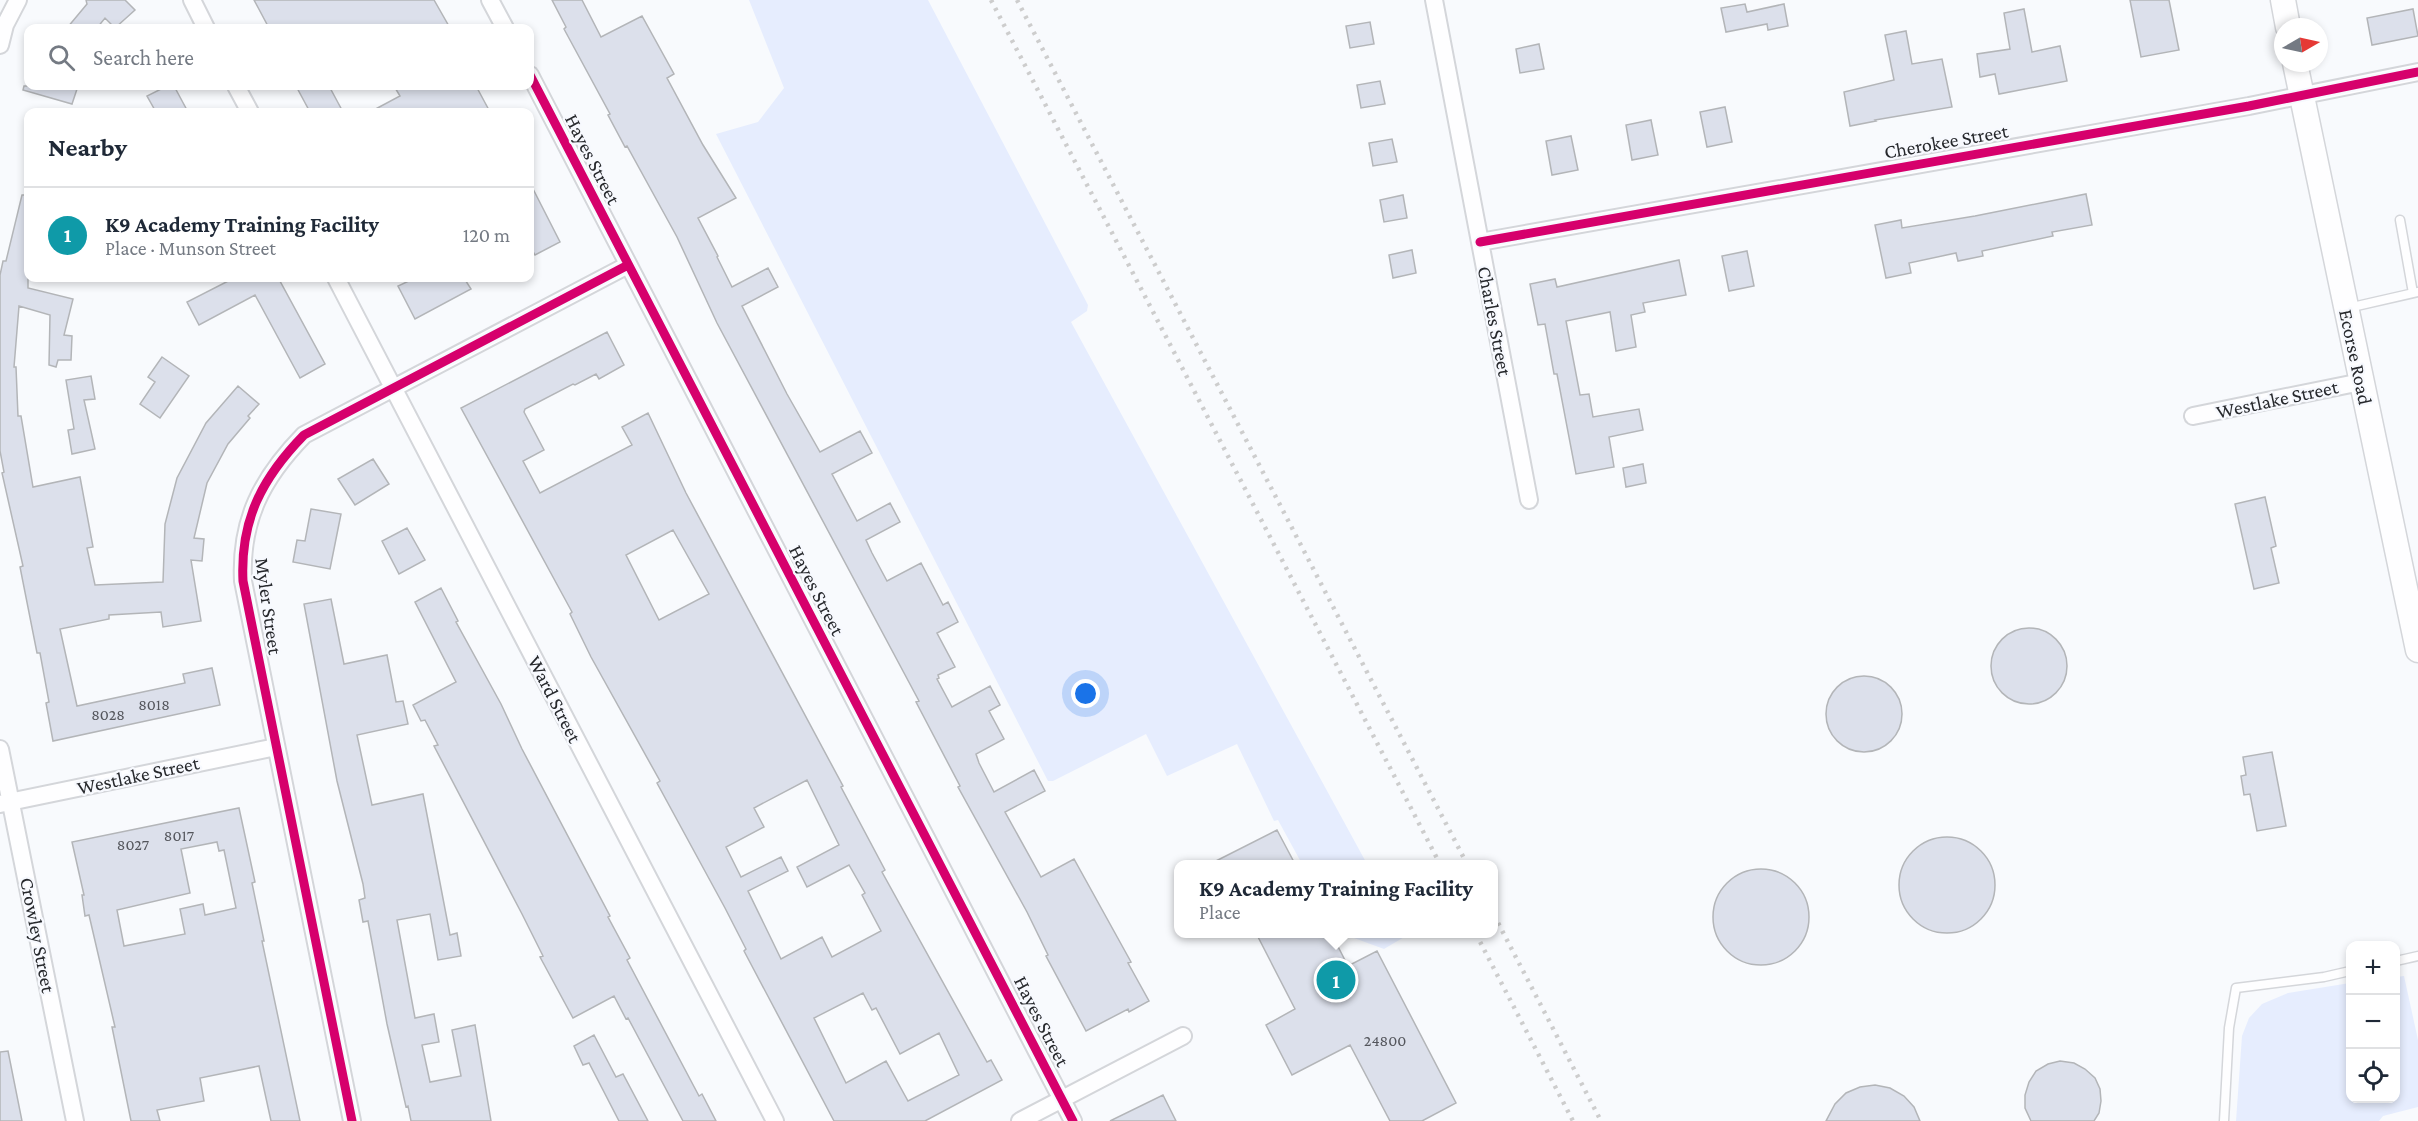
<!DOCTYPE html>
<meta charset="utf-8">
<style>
body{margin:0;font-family:"Crimson Pro",serif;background:#f6f6f7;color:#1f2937}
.controls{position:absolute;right:18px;bottom:18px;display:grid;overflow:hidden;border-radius:12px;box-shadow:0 3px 9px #0003}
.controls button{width:54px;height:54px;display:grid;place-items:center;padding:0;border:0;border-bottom:2px solid #e0e1e3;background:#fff;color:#1f2937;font:30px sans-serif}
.compass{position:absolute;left:2274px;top:18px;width:54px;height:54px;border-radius:50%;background:#fff;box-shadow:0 3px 9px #0003;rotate:81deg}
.you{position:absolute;left:1086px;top:694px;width:21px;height:21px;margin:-15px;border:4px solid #fff;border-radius:50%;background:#1a73e8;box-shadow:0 0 0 9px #1a73e833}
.badge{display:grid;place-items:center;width:39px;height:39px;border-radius:50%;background:#0f766e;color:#fff;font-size:20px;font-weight:700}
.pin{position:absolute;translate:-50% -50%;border:3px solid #fff;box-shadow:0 2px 6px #0006}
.popup{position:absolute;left:1174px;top:860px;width:324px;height:78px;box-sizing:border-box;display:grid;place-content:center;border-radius:12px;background:#fff;filter:drop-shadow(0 2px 4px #0005);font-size:20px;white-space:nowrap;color:#747a83}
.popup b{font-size:22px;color:#1f2937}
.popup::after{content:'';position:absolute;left:50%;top:100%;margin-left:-12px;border:12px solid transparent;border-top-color:#fff}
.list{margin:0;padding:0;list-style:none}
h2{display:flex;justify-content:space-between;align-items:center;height:78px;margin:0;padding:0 24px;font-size:26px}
h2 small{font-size:20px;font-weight:400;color:#747a83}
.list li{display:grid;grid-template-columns:39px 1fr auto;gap:18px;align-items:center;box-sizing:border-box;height:96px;padding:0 24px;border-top:2px solid #e0e1e3}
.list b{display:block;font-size:22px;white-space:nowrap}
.list p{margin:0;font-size:20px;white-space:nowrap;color:#747a83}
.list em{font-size:20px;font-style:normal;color:#747a83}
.icon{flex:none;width:33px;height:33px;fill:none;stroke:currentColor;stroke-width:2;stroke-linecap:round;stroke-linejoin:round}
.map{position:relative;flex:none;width:2418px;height:1121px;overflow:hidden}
.search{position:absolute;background:#fff;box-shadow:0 3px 9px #0003;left:24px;top:24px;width:510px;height:66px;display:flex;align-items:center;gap:15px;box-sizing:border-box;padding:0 21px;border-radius:12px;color:#747a83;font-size:22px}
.panel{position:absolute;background:#fff;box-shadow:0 3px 9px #0003;left:24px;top:108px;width:510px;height:174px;border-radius:12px}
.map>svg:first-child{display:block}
.green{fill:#e6edfe}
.building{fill:#dce0eb;stroke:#b3b5b8;stroke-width:1.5;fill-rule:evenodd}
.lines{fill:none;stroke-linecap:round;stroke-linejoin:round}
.service-casing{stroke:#d4d6da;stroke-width:11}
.minor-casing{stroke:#d4d6da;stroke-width:20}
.secondary-casing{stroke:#d4d6da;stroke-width:27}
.service{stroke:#fefeff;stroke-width:8}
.minor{stroke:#fefeff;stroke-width:16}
.secondary{stroke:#fefeff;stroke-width:24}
.rail{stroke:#cdcdcd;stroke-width:4.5;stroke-dasharray:3 6;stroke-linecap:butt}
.cycleway-casing{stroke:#f7f9fe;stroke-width:13}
.cycleway{stroke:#d6006c;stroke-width:9}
.labels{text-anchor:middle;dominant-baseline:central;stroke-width:4.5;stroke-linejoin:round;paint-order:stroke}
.number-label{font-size:16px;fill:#54565c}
.street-label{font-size:20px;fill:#26282c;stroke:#f7f9fe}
</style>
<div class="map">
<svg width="2418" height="1121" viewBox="0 0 2418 1121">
<rect width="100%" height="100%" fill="#f8fafd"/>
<path class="green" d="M749,0H928L1088,305L1087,311L1071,322L1367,864H1302L1278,820L1274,821L1237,744L1167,776L1146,734L1053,781H1048L716,134L758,122L784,88Z
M1343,934H1405L1406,936L1384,949Z
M2404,976L2418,1040V1107L2383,1116L2379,1121H2236L2242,1036L2249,1018L2262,1004L2288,993L2350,983V1098H2396V977Z"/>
<path class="building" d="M86,0H125L135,10L115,28L105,18L97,28H67L87,4Z
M254,0H434L450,28H269Z
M552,0H582L601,37L642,16L674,74L667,78L703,145L736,198L698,218L718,256L717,257L732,287L768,268L778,287L742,306L787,394L820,452L860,431L872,453L832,474L857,521L890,503L900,522L866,540L872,553L887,581L921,563L943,605L948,602L958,622L937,633L955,667L938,675L939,678L937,679L952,707L990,686L1000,705L989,711L1004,739L976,754L979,763L994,792L1034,770L1045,791L1005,812L1041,877L1074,859L1131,962L1128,963L1149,1001L1129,1012L1128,1009L1086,1031L1046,956L1048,955L1027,912L958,787L960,786L916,702L919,701L717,323L677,237L627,146L625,147L608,115L610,114L564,29L566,27Z
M2130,0H2169L2179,50L2141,57Z
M1745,4L1747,12L1784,4L1788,26L1768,30L1767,24L1726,32L1721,8Z
M2024,9L2032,52L2060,46L2067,81L1999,94L1995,74L1980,77L1977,54L2010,49L2004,13Z
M2413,9L2418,36L2372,45L2367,18Z
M1370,22L1374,44L1350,48L1346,26Z
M1906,31L1912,64L1942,59L1952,107L1875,120L1876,121L1850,126L1844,92L1894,80L1885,35Z
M1539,44L1544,69L1520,73L1516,49Z
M1380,81L1385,104L1361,108L1357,85Z
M24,86H78L72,104L23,90Z
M167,86H174L188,112H156L147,96Z
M296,86H329L343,112H310Z
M394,86H476L490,112H370L400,96Z
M1725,107L1732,142L1707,147L1700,112Z
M1651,120L1658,155L1632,160L1626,125Z
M1571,136L1578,170L1552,175L1546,141Z
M1392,139L1397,162L1373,166L1369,143Z
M530,183L560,242L535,255L530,246Z
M2086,194L2092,225L2052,232L2053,236L1982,251L1983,256L1958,261L1956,253L1909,263L1911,273L1886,278L1875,225L1901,220L1902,228L1975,216Z
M22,195H28V288L73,299L64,335L72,336L71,360H58L56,367L49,365L50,315L19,306L14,367H16L18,416H21L33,487L80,477L93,547L87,548L95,585L163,582L165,524L177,478L206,423L238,386L259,404L248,416L250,418L228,444L207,483L194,538L204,539L202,561L191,560L201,621L163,627L161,612L109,615V619L60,629L77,706L185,683L183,674L212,668L220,705L53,741L46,703L49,702L40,653H37L20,567L23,566L2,473L4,472L0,451V275L3,261H6Z
M1403,195L1407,218L1384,222L1380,200Z
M1412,250L1416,273L1393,278L1389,255Z
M1747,251L1754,286L1729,291L1722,256Z
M1679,260L1686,295L1643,303L1645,312L1631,315L1636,347L1616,351L1610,312L1566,321L1580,395L1589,394L1593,417L1639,409L1643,430L1609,437L1614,467L1576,474L1557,374H1554L1545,324L1538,325L1530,284L1555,279L1557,287Z
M234,278H287L280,281L325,364L300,378L255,295L199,325L187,302Z
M415,278H464L471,289L415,319L398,286Z
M607,332L624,365L599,379L596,374L575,385L573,384L525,409L524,412L544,450L523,461L540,493L632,445L622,427L648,413L686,493L843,786L841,787L885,870L882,872L987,1062L991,1060L1002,1080L925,1121H834L744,951L746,949L725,908L657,783L660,781L591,657L570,614L572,612L461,408ZM673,530L709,594L659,620L626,555ZM807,780L839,845L797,867L807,887L849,865L865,893L862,895L881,931L832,957L822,937L781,959L748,891L788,871L781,857L741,877L726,847L764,827L754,808ZM863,993L872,1010L876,1008L900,1054L939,1033L959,1075L908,1101L886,1061L846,1083L814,1018Z
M162,357L189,376L160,418L140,404L155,382L148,377Z
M91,376L95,399L84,400L95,449L72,454L68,430L74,429L66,380Z
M373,459L389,484L355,505L338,479Z
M1643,464L1646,483L1626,487L1623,468Z
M2265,497L2276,546L2271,548L2279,583L2254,589L2235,504Z
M311,509L341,514L330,569L293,562L297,540L305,541Z
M407,528L425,560L399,574L382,541Z
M441,588L458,621L456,622L501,704L522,749L610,916L608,917L630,958L627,960L699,1096L702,1094L716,1121H683L628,1018L626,1019L614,996L573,1018L540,957L543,956L522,914L434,746L438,745L425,720L421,721L413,705L456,682L415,602Z
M331,599L344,664L387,655L396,702L403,701L408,724L357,735L372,805L423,794L450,935L457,933L461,956L438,960L430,914L397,920L415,1018L434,1014L439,1042L422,1045L430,1082L461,1076L452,1030L475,1025L491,1121H411L408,1106L406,1107L387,1024L368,921L363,922L359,900L365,898L363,884L337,781L304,604Z
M1991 666a38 38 0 1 1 76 0a38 38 0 1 1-76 0Z
M1826 714a38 38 0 1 1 76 0a38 38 0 1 1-76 0Z
M2272,752L2286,826L2257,831L2250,794L2244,795L2241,776L2246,775L2243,757Z
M239,808L255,882L252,883L264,941H262L300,1121H271L259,1066L200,1078L204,1101L157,1110L160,1121H131L112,1027H115L89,915L85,916L82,895H84L72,842ZM217,842L219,851L224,850L236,908L205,915L203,904L180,909L185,934L124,946L117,910L190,893L181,849Z
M1277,830L1295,864H1210Z
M1899 885a48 48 0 1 1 96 0a48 48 0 1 1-96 0Z
M1713 917a48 48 0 1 1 96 0a48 48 0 1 1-96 0Z
M1256,933H1331L1348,966L1377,951L1456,1103L1422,1121H1390L1350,1045L1292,1075L1266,1025L1295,1009Z
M594,1035L616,1077L623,1074L648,1121H619L589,1063L583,1065L574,1046Z
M8,1051L22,1121H0V1052Z
M2060,1061L2074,1063L2085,1069L2095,1078L2100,1089L2101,1101L2099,1113L2094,1121H2031L2025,1108V1095L2029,1082L2036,1071L2048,1064Z
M1875,1085L1890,1088L1904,1096L1914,1107L1920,1121H1826L1835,1104L1846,1093L1860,1087Z
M1163,1095L1176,1121H1110Z"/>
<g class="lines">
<g class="service-casing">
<path id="service" d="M2400,220L2413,293
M2348,308L2418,292
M2396,961L2418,956
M2224,1121L2229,1028L2236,988L2324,977L2350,971"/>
</g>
<g class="minor-casing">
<path id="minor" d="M192,0L206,28
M490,0L505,28
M1434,0L1529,500
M0,45L5,25L18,0
M530,75L1073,1121
M236,86L250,112
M1480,242L2249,106L2418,72
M336,278L775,1121
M2193,416L2361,382
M0,749L75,1121
M0,804L276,747
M352,1121L243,581C240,520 262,478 304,435L628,265
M1020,1121L1183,1036"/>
</g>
<g class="secondary-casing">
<path id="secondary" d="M2283,0L2288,27
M2295,63L2418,650"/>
</g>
<use href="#service" class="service"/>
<use href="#minor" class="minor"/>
<use href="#secondary" class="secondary"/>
<path class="rail" d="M991,0L1440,864
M1017,0L1467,864
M1494,915L1601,1121
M1476,934L1573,1121"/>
<g class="cycleway-casing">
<path id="cycleway" d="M530,75L1073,1121
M1480,242L2249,106L2418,72
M352,1121L243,581C240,520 262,478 304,435L628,265"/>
</g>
<use href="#cycleway" class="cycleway"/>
</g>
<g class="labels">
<g class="number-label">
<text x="154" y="704">8018</text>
<text x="108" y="714">8028</text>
<text x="179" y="835">8017</text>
<text x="133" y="844">8027</text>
<text x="1385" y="1040">24800</text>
</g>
<g class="street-label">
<text transform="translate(1946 141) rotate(-10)">Cherokee Street</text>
<text transform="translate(593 159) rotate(63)">Hayes Street</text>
<text transform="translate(1495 321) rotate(79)">Charles Street</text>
<text transform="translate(2356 357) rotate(78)">Ecorse Road</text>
<text transform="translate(2277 399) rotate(-12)">Westlake Street</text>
<text transform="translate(817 590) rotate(63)">Hayes Street</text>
<text transform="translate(269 606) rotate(82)">Myler Street</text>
<text transform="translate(555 699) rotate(63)">Ward Street</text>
<text transform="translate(138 775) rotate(-12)">Westlake Street</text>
<text transform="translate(38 935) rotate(79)">Crowley Street</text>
<text transform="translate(1042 1021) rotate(63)">Hayes Street</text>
</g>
</g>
</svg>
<div class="controls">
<button>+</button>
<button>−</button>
<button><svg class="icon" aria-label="locate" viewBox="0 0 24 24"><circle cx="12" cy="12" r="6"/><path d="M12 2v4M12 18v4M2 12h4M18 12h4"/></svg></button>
</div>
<svg class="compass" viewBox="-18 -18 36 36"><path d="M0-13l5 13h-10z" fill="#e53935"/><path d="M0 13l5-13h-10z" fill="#747a83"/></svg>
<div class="you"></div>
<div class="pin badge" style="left:1336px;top:980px;background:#0f9aa8">1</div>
<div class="popup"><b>K9 Academy Training Facility</b>Place</div>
<div class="search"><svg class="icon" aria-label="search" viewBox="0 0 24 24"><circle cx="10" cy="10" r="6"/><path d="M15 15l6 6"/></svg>Search here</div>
<section class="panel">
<h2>Nearby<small></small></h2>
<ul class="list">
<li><span class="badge" style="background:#0f9aa8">1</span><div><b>K9 Academy Training Facility</b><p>Place · Munson Street</p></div><em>120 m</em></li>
</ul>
</section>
</div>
